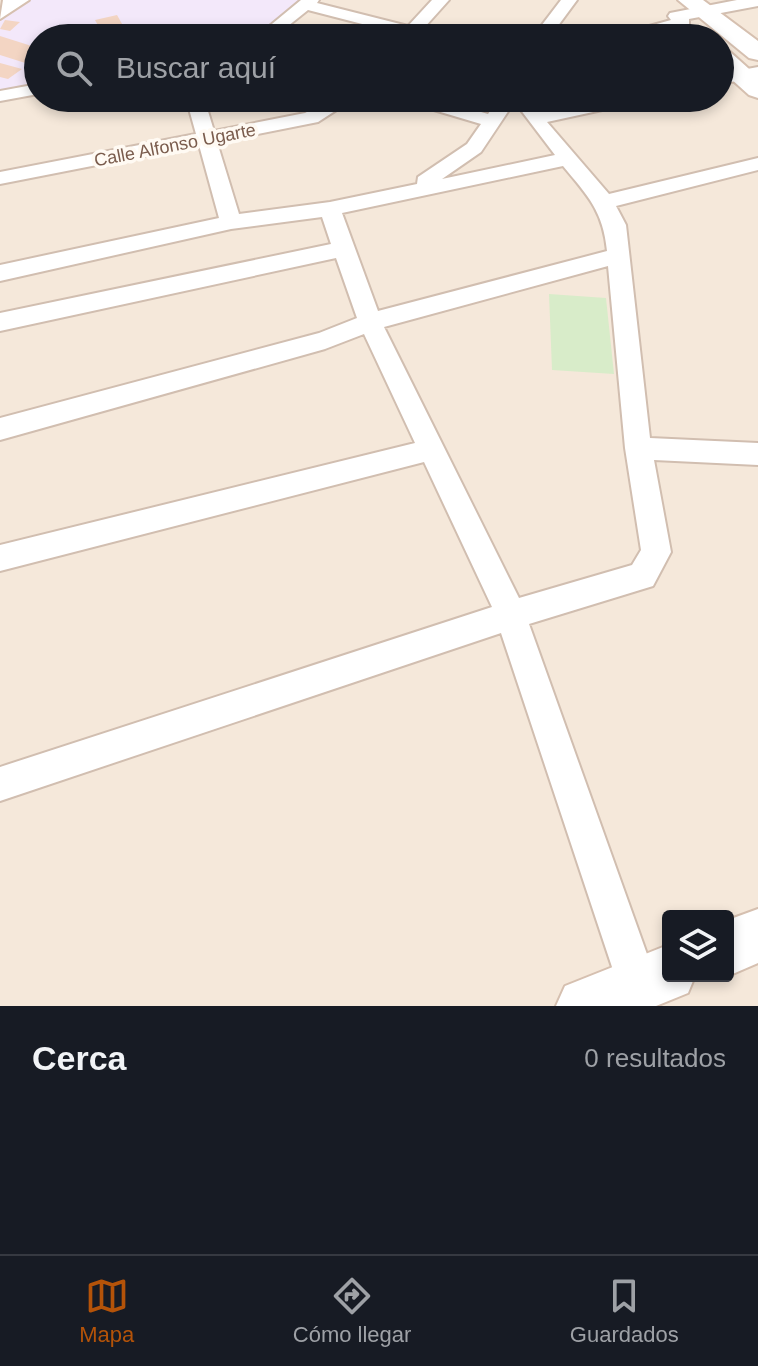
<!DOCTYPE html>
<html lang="es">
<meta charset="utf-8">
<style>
body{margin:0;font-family:Helvetica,sans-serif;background:#20242c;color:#f1f3f6}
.controls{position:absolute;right:24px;bottom:24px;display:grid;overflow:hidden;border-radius:8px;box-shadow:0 4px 12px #0003}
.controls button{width:72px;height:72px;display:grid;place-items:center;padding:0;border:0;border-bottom:2px solid #363941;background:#171b24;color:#f1f3f6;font:40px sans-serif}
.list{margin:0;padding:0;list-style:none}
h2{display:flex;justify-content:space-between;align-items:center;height:104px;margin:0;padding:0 32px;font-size:34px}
h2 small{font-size:26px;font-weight:400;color:#9ea1a6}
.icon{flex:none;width:44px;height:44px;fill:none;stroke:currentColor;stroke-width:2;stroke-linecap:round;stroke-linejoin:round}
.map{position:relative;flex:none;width:758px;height:1006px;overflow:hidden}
.search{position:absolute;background:#171b24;box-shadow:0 4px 12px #0003;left:24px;right:24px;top:24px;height:88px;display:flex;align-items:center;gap:20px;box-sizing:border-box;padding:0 28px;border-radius:44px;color:#9ea1a6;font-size:30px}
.sheet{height:248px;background:#171b24}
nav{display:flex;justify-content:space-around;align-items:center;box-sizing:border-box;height:112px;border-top:2px solid #363941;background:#171b24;font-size:22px;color:#9ea1a6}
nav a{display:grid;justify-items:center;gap:4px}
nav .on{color:#b45309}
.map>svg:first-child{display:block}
.residential{fill:#f5e8da;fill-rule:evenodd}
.education{fill:#f3e8fa}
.green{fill:#d8ecc9}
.building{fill:#f3d5c3}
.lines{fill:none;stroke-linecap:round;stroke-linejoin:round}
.street-casing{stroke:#d1beb0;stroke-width:4}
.secondary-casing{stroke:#d6c0b0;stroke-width:4}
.street{fill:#fff;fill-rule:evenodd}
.secondary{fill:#fff;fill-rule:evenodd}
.labels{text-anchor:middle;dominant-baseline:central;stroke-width:7;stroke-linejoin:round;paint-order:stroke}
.far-street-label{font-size:18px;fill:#7a5c4d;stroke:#fffaf3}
</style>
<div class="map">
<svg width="758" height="1006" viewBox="0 0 758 1006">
<rect width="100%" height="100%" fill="#fdf6ec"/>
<path class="residential" d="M0,0H758V1006H0ZM38,38H720V98H38ZM668,916H728V976H668Z"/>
<path class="education" d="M24,0H301L254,38H38V84L0,90V21Z"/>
<path class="green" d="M549,294L606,298L614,374L552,370Z"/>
<path class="building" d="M117,15L130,38H105L95,20Z
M5,20L20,22L10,31L0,29Z
M0,36L38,48V67L0,55Z
M0,63L22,69L8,79L0,77Z"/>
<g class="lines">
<g class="street-casing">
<path id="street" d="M301,0H319L317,3L408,26L432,0H449L423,29L446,38H398L401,34L308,10L273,38H255Z
M561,0H577L549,38H532Z
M737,0H758V6L689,19V25L636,38H606L671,20L668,16L670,13Z
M758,67V77L720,84V74Z
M38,84V94L0,101V91Z
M186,98H204L214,131L305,113L333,98H355L318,122L217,142L239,214L330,202L417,184L418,177L467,144L481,124L407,102L404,98H433L488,114L499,98H517L481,152L442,179L555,155L517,105L526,99L533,101L540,112L607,98H642L639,102L547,122L609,194L758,158V170L616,206L626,225L650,438L758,443V465L654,460L671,552L653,586L529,624L658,985L652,999L638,1005L624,999L618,985L501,633L0,801V767L492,607L424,462L0,571V545L415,443L364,334L325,349L0,440V418L319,333L357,318L336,258L0,331V313L331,244L322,217L231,229L0,281V265L219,218L199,145L0,184V172L196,134ZM563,166C588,196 603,211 607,251L378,311L342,213ZM608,266L625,448L641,550L632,565L519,598L384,327Z"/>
</g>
<g class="secondary-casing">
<path id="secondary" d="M3,0H29L0,19Z
M678,0H703L758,41V60L749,58Z
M720,49L729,51L758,77V98L749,95L720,69Z
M758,909V963L728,976V920Z
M668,945V976H695L688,993L656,1006H556L565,986Z"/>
</g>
<use href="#street" class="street"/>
<use href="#secondary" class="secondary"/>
</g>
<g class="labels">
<g class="far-street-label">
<text transform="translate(175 145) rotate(-11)">Calle Alfonso Ugarte</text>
</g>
</g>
</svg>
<div class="controls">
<button><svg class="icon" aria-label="layers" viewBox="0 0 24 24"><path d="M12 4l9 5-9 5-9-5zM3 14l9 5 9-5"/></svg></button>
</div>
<div class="search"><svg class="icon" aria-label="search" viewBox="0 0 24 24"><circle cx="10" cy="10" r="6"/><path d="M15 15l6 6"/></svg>Buscar aquí</div>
</div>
<section class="sheet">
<h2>Cerca<small>0 resultados</small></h2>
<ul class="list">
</ul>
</section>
<nav>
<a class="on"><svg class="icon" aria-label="map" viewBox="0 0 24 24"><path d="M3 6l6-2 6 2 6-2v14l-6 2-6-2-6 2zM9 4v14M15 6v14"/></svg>Mapa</a>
<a><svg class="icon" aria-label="directions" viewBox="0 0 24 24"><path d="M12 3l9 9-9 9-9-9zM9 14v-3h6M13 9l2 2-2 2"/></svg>Cómo llegar</a>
<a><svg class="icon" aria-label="saved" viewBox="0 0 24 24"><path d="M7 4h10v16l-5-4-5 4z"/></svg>Guardados</a>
</nav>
